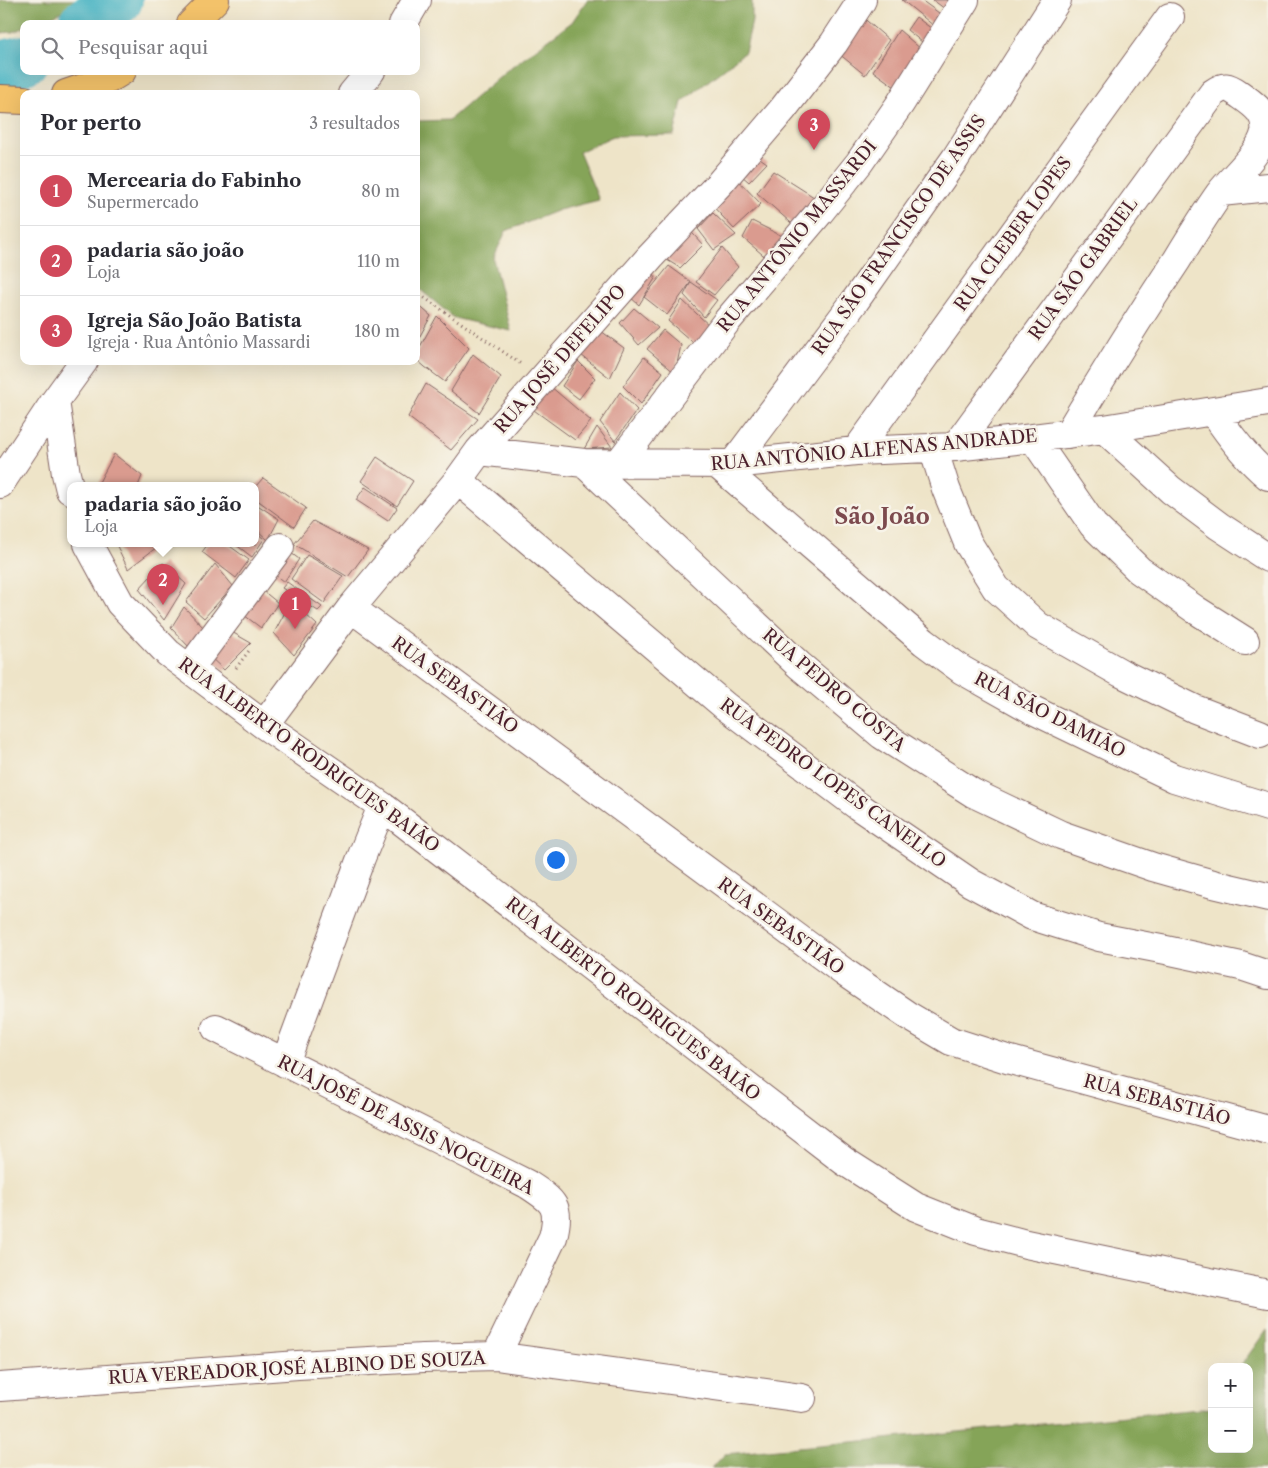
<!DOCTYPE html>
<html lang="pt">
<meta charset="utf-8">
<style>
body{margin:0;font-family:"Libre Caslon Text",serif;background:#f7f7f7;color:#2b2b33}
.controls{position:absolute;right:15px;bottom:15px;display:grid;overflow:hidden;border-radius:10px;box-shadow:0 5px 20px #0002}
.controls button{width:45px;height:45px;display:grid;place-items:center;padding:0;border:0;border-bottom:1px solid #e1e1e2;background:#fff;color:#2b2b33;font:25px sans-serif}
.you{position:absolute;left:555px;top:859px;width:18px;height:18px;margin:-12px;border:4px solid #fff;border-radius:50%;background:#1a73e8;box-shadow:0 0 0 8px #1a73e833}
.badge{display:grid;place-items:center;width:32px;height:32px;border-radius:50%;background:#d1495b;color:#fff;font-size:16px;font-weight:700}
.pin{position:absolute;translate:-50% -41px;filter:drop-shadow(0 1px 2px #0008)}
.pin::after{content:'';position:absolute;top:26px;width:18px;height:15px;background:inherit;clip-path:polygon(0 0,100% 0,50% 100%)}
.popup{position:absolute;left:67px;top:482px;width:192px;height:65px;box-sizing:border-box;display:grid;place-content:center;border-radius:10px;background:#fff;filter:drop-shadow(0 1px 4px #0005);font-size:16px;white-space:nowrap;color:#7c7c81}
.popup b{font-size:19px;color:#2b2b33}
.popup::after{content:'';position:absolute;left:50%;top:100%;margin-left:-10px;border:10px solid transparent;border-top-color:#fff}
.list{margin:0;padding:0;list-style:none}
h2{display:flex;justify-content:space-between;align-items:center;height:65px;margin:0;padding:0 20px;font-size:21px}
h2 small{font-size:16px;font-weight:400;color:#7c7c81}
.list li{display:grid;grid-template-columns:32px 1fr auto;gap:15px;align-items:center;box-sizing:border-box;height:70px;padding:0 20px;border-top:1px solid #e1e1e2}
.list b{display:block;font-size:19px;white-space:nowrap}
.list p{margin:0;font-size:16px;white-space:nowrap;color:#7c7c81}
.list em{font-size:16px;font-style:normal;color:#7c7c81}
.icon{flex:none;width:28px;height:28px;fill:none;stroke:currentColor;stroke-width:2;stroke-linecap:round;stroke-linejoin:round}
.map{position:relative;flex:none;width:1268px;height:1468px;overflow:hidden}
.search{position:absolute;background:#fff;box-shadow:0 5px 20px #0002;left:20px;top:20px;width:400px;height:55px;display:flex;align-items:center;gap:12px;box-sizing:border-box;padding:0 18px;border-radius:10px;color:#7c7c81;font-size:19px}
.panel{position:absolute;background:#fff;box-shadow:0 5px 20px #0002;left:20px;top:90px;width:400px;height:275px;border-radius:10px}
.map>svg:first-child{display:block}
.forest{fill:#85a458;stroke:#686242}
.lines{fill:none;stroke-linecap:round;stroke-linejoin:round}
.river{stroke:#45b2c2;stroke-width:50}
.building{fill:#da9b8f}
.minor-casing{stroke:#836462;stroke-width:30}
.major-casing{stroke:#836462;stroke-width:30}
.path{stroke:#836462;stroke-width:3;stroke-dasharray:1 4;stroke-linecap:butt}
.minor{stroke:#fff;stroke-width:28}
.major{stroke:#f3c26a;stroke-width:28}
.labels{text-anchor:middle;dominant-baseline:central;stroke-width:5;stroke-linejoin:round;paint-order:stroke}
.street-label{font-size:18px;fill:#4a1f2b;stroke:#f7f3e8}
.district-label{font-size:22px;font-weight:bold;fill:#7c4a4e;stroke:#f7f3e8}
</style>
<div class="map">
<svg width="1268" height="1468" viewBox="0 0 1268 1468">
<rect width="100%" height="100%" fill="#f7f3e8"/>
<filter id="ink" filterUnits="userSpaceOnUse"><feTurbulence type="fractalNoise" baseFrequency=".02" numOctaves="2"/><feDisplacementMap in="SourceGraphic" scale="10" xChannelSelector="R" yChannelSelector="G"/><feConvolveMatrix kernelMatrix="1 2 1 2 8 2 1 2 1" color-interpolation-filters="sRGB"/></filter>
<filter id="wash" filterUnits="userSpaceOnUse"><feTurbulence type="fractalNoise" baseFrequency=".0096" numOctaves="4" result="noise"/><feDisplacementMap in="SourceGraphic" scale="20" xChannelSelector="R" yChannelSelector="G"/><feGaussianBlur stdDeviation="1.12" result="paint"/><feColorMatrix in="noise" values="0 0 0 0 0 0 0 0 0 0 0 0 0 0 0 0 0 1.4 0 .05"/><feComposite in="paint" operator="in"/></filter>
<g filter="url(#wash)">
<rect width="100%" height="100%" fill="#eee4c8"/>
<path class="forest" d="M0,0H80C63,11 44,24 24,24V28L12,32L0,33Z
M587,0H752V21L745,52L682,102L674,135L613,136L579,152L599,200L559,210L506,231L493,259L511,331L454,318L416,286V121L449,120L507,70L572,22Z
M1267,1329L1268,1468H712L725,1454L1210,1408L1212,1406V1449H1249V1367H1240Z"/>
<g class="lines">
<path class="river" d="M83,24L118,0
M0,66L24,60"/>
</g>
<g id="blocks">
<path class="building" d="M902,0H921L939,13L934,26Z
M933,0H952L945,9Z
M860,15L889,40L865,75L838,53Z
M916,17L932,29L922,42L907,30Z
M899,30L922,50L895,87L873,71Z
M757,156L767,163L749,182L741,175Z
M773,171L817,199L798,229L757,193Z
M735,177L761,204L734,229L709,202Z
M713,213L736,235L714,250L698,229Z
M752,221L784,237L769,260L743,238Z
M685,225L703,245L680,268L659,255Z
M722,248L738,267L714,295L696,282Z
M669,266L691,282L667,315L644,297Z
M649,267L656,277L639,305L629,296Z
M691,282L717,300L704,317L684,295Z
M682,300L712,328L697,346L668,321Z
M416,303L431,316L416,343Z
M634,308L658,328L639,345L620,323Z
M437,316L469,348L445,382L425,367L416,359V354Z
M663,330L681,345L675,373L647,349Z
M601,331L624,348L610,378L581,355Z
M473,354L501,377L479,413L451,391Z
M644,357L663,372L641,404L623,386Z
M578,361L595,378L579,399L562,386Z
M426,384L478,419L451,450L408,417Z
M550,386L591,421L575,440L527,405Z
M620,392L637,410L615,441L600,422Z
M597,427L612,447L584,449Z
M114,454L142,476L138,486H97Z
M377,457L413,481L397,506L361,481Z
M263,478L306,508L294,527L256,499V486Z
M365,487L397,508L388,521L356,500Z
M256,504L279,519L268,540L256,529Z
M313,521L368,550L348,577L294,544Z
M256,532L264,539L252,557L235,544H256Z
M116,544H161L128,569Z
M208,544H227L249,560L236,578L202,552Z
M287,550L299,559L284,582L274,574Z
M307,555L343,576L324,603L291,579Z
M163,563L186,584L164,620L139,589Z
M215,564L233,586L204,618L186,602Z
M287,582L322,607L318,611L282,588Z
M257,586L278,603L261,628L240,612Z
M291,601L317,625L294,655L274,633Z
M184,607L204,628L190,648L171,628Z
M230,631L251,643L224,670L209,656Z"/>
</g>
</g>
<g filter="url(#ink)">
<use href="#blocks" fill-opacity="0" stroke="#836462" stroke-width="1"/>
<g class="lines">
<g class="minor-casing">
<path id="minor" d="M403,24L417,0
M352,94L371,71
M1221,192L1268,187
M55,401L66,474L70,490
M1213,411C1229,435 1246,458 1268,476
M1104,429L1171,490L1219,526L1268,558
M1033,438L1093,525L1139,570L1196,610L1245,641
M955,447L1213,93C1224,85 1228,86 1239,94C1253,104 1268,113 1265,132C1261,153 1233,176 1220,193C1205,214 1191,237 1177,260C1139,317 1103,375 1068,434
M933,448L946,489L968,543L996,588L1038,626L1121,673L1195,709L1260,734
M479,451L584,463L733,464L856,451L955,447L1033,438L1104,429L1268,402
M856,451L1170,17
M584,463L799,665L882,735L973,793L1061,835L1153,867L1213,884L1268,897
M618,464L727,321L819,213L859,163L900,104L965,0
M733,464L855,301L955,159L1057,0
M718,465L924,642L962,670L1033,710L1174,778L1268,807
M458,480L725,706L858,806L971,883L1032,916L1099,937L1166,950L1241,966L1268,975
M0,484L55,401L84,361
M88,544L120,603L168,653L264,725L382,806L844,1161L916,1207L976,1231L1026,1244L1268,1294
M351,608L844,972L907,1015L951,1041L1007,1059L1268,1130
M189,669L280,547
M264,725L351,608L458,480L479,451L651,256L720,183L783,109L834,43L862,0
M216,1028L527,1184C553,1201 561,1205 553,1237L496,1356
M285,1063L361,858L382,806
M0,1387L298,1365L423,1358L496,1356L802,1398"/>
</g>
<g class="major-casing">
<path id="major" d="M191,24L215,0
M66,94L109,79L122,71
M0,99L24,100"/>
</g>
<path class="path" d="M416,292L521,364
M236,668L251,648"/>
<use href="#minor" class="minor"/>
<use href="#major" class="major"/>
</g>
</g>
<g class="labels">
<g class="street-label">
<text transform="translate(1013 234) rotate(-54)">RUA CLEBER LOPES</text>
<text transform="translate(899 235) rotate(-55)">RUA SÃO FRANCISCO DE ASSIS</text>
<text transform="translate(797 236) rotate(-51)">RUA ANTÔNIO MASSARDI</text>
<text transform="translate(1083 269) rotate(-54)">RUA SÃO GABRIEL</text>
<text transform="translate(560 359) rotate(-49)">RUA JOSÉ DEFELIPO</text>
<text transform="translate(874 450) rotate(-5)">RUA ANTÔNIO ALFENAS ANDRADE</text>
<text transform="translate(455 685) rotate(36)">RUA SEBASTIÃO</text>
<text transform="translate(834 690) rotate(40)">RUA PEDRO COSTA</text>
<text transform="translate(1050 715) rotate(27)">RUA SÃO DAMIÃO</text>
<text transform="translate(309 755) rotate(36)">RUA ALBERTO RODRIGUES BAIÃO</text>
<text transform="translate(833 783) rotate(36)">RUA PEDRO LOPES CANELLO</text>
<text transform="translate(781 926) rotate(36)">RUA SEBASTIÃO</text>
<text transform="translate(633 999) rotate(38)">RUA ALBERTO RODRIGUES BAIÃO</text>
<text transform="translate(1157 1100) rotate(15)">RUA SEBASTIÃO</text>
<text transform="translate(406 1125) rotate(27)">RUA JOSÉ DE ASSIS NOGUEIRA</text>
<text transform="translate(297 1368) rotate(-3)">RUA VEREADOR JOSÉ ALBINO DE SOUZA</text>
</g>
<g class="district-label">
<text x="882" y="516">São João</text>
</g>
</g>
</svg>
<div class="controls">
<button>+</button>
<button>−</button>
</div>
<div class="you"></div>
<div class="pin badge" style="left:295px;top:629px">1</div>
<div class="pin badge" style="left:163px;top:605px">2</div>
<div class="popup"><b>padaria são joão</b>Loja</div>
<div class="pin badge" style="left:814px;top:150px">3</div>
<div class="search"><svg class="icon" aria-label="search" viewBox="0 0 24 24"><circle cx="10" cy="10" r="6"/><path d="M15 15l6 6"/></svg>Pesquisar aqui</div>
<section class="panel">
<h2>Por perto<small>3 resultados</small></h2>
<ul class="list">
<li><span class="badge">1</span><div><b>Mercearia do Fabinho</b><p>Supermercado</p></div><em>80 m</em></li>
<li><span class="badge">2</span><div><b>padaria são joão</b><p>Loja</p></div><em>110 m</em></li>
<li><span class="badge">3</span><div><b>Igreja São João Batista</b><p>Igreja · Rua Antônio Massardi</p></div><em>180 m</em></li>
</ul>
</section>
</div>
